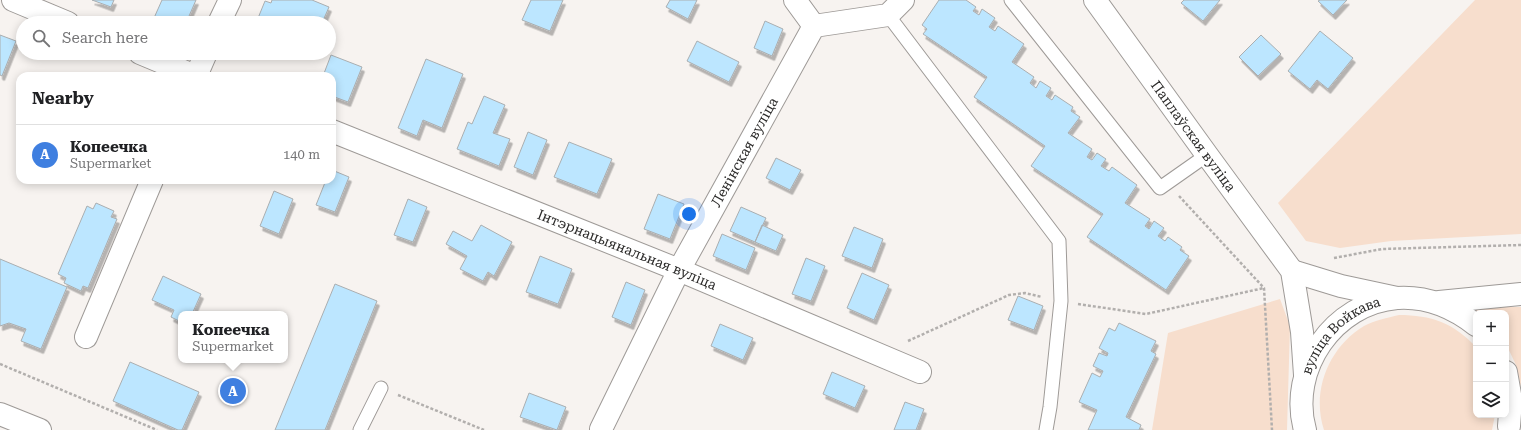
<!DOCTYPE html>
<meta charset="utf-8">
<style>
body{margin:0;font-family:"Roboto Serif",serif;background:#f6f6f6;color:#202124}
.controls{position:absolute;right:12px;bottom:12px;display:grid;overflow:hidden;border-radius:8px;box-shadow:0 2px 10px #0003}
.controls button{width:36px;height:36px;display:grid;place-items:center;padding:0;border:0;border-bottom:1px solid #e0e0e0;background:#fff;color:#202124;font:20px sans-serif}
.you{position:absolute;left:689px;top:214px;width:14px;height:14px;margin:-10px;border:3px solid #fff;border-radius:50%;background:#1a73e8;box-shadow:0 0 0 6px #1a73e833}
.badge{display:grid;place-items:center;width:26px;height:26px;border-radius:50%;background:#237fac;color:#fff;font-size:13px;font-weight:700}
.pin{position:absolute;translate:-50% -50%;border:2px solid #fff;box-shadow:0 1px 4px #0006}
.popup{position:absolute;left:178px;top:311px;width:110px;height:52px;box-sizing:border-box;display:grid;place-content:center;border-radius:8px;background:#fff;filter:drop-shadow(0 1px 3px #0005);font-size:13px;white-space:nowrap;color:#757577}
.popup b{font-size:15px;color:#202124}
.popup::after{content:'';position:absolute;left:50%;top:100%;margin-left:-8px;border:8px solid transparent;border-top-color:#fff}
.list{margin:0;padding:0;list-style:none}
h2{display:flex;justify-content:space-between;align-items:center;height:52px;margin:0;padding:0 16px;font-size:17px}
h2 small{font-size:13px;font-weight:400;color:#757577}
.list li{display:grid;grid-template-columns:26px 1fr auto;gap:12px;align-items:center;box-sizing:border-box;height:60px;padding:0 16px;border-top:1px solid #e0e0e0}
.list b{display:block;font-size:15px;white-space:nowrap}
.list p{margin:0;font-size:13px;white-space:nowrap;color:#757577}
.list em{font-size:13px;font-style:normal;color:#757577}
.icon{flex:none;width:22px;height:22px;fill:none;stroke:currentColor;stroke-width:2;stroke-linecap:round;stroke-linejoin:round}
.map{position:relative;flex:none;width:1521px;height:430px;overflow:hidden}
.search{position:absolute;background:#fff;box-shadow:0 2px 10px #0003;left:16px;top:16px;width:320px;height:44px;display:flex;align-items:center;gap:10px;box-sizing:border-box;padding:0 14px;border-radius:22px;color:#757577;font-size:15px}
.panel{position:absolute;background:#fff;box-shadow:0 2px 10px #0003;left:16px;top:72px;width:320px;height:112px;border-radius:12px}
.map>svg:first-child{display:block}
.green{fill:#f7decd}
.building{fill:#bce6ff;stroke:#aaaeb0;filter:url(#shadow)}
.lines{fill:none;stroke-linecap:round;stroke-linejoin:round}
.service-casing{stroke:#9e9a97;stroke-width:15}
.minor-casing{stroke:#9e9a97;stroke-width:24}
.tertiary-casing{stroke:#9e9a97;stroke-width:24}
.secondary-casing{stroke:#9e9a97;stroke-width:24}
.path{stroke:#b2afad;stroke-width:2.5;stroke-dasharray:3 2;stroke-linecap:butt}
.service{stroke:#fff;stroke-width:13}
.minor{stroke:#fff;stroke-width:22}
.tertiary{stroke:#fff;stroke-width:22}
.secondary{stroke:#fff;stroke-width:22}
.labels{text-anchor:middle;dominant-baseline:central;stroke-width:3.5;stroke-linejoin:round;paint-order:stroke}
.street-label{font-size:14px;fill:#2c2b2a;stroke:#f7f3f0}
</style>
<div class="map">
<svg width="1521" height="430" viewBox="0 0 1521 430">
<defs>
<filter id="shadow"><feDropShadow dx="2.5" dy="4.5" stdDeviation="0" flood-color="#0004"/></filter>
</defs>
<rect width="100%" height="100%" fill="#f7f3f0"/>
<path class="green" d="M1475,0H1521V234L1391,241L1340,248L1306,241L1278,203Z
M1280,299L1290,326L1287,430H1152L1168,333Z
M1469,307H1521V388L1516,365L1506,344V313H1478Z
M1399,315C1431,315 1454,323 1476,347V415H1495L1492,430H1324C1311,391 1329,347 1364,326C1375,320 1387,318 1399,315Z"/>
<path class="building" d="M92,0H114L111,7Z
M162,0H196L186,23H167L154,18Z
M272,0H312L329,7L322,23H256L265,1L271,3Z
M531,0H563L550,31L522,20Z
M670,0H697L688,19L666,7Z
M939,0H966L976,7L973,11L979,15L982,9L995,18L989,27L995,31L998,26L1024,44L1012,62L1034,77L1030,83L1036,88L1040,81L1051,88L1046,96L1052,100L1055,95L1073,107L1071,111L1080,117L1068,133L1092,149L1087,157L1092,160L1097,153L1106,159L1101,166L1109,171L1112,167L1137,185L1125,203L1150,219L1145,226L1149,229L1154,221L1164,228L1158,236L1165,241L1168,237L1182,247L1180,250L1189,256L1166,290L1087,237L1103,214L1031,166L1045,146L974,97L987,77L923,34L927,29L922,25Z
M1184,0H1220L1203,21L1181,3Z
M1320,0H1347L1333,15L1318,1Z
M765,21L783,29L772,56L754,48Z
M1320,31L1353,58L1328,89L1317,80L1310,89L1288,71Z
M0,35L16,41L2,76L0,75Z
M1261,35L1281,54L1258,76L1239,57Z
M697,41L739,62L729,82L687,61Z
M331,55L362,67L348,102L332,96V76H323Z
M426,59L463,74L442,128L423,120L417,136L398,128Z
M484,96L505,105L493,133L510,139L499,166L457,149L468,122L472,124Z
M528,132L547,140L533,175L514,167Z
M569,142L612,159L597,194L554,177Z
M776,158L801,170L790,190L766,178Z
M332,170L349,177L335,212L316,205L326,180H332Z
M274,191L293,199L279,234L260,226Z
M658,194L684,204L670,239L644,229Z
M408,199L427,207L413,242L394,235Z
M96,203L114,211L111,217L117,219L88,288L83,286L81,291L64,283L66,278L58,274L87,206L93,209Z
M741,207L766,218L755,242L730,231Z
M481,225L512,242L494,276L488,272L483,281L460,269L467,256L446,244L453,231L472,241Z
M762,225L783,235L776,251L755,242Z
M854,227L883,239L872,268L842,256Z
M722,234L755,248L746,270L713,256Z
M540,256L572,269L558,304L526,292Z
M806,258L825,266L811,301L792,294Z
M0,259L67,287L41,349L21,341L26,329L9,323L0,326Z
M862,273L889,285L874,320L847,308Z
M163,276L201,294L192,314H181V322L171,317L174,310L152,300Z
M626,282L645,290L631,325L612,317Z
M335,284L377,301L325,430H275Z
M1018,296L1043,306L1034,330L1008,320Z
M1119,323L1156,341L1151,351L1156,354L1126,417L1141,425L1139,430H1088L1097,410L1079,402L1092,373L1100,377L1103,371L1093,366L1099,353L1107,356L1108,353L1099,348L1109,328L1115,331Z
M720,324L753,338L743,360L711,346Z
M130,362L199,392L182,430H178L113,401Z
M832,372L865,386L855,408L823,394Z
M529,393L566,407L557,430L520,417Z
M905,402L924,409L916,430H894Z"/>
<g class="lines">
<g class="service-casing">
<path id="service" d="M1011,0L1160,188L1207,155
M888,15L1059,241L1061,301L1050,407L1046,430
M360,430L381,388"/>
</g>
<g class="minor-casing">
<g id="minor">
<path d="M13,0L68,23"/>
<path d="M795,0L814,26"/>
<path d="M219,23L230,0"/>
<path d="M140,53L195,76"/>
<path d="M196,76L206,53"/>
<path id="s1" d="M332,131L679,270L920,372"/>
<path d="M86,337L152,180"/>
<path id="s2" d="M601,429L679,270L814,26L888,15L903,0"/>
</g>
</g>
<g class="tertiary-casing">
<g id="tertiary">
<path id="s3" d="M1095,0L1207,155L1292,271L1302,332L1305,375"/>
<path d="M1292,271L1341,286L1397,298"/>
</g>
</g>
<g class="secondary-casing">
<g id="secondary">
<path d="M1439,302L1521,294"/>
<path d="M1506,372L1511,400L1509,426"/>
<path d="M0,414L40,430"/>
<path id="s4" d="M1305,430C1288,369 1334,303 1397,298C1427,296 1453,307 1476,325"/>
</g>
</g>
<path class="path" d="M1179,196L1264,288L1272,430
M1334,258L1382,249L1521,245
M1078,304L1146,314L1264,288
M908,341L1009,295L1025,293L1042,297
M0,364L157,430
M398,395L484,430"/>
<use href="#service" class="service"/>
<use href="#minor" class="minor"/>
<use href="#tertiary" class="tertiary"/>
<use href="#secondary" class="secondary"/>
</g>
<g class="labels">
<g class="street-label">
<text stroke="none"><textPath href="#s3" startOffset="168">Паплаўская вуліца</textPath></text>
<text stroke="none"><textPath href="#s2" startOffset="312">Ленінская вуліца</textPath></text>
<text stroke="none"><textPath href="#s1" startOffset="318">Інтэрнацыянальная вуліца</textPath></text>
<text stroke="none"><textPath href="#s4" startOffset="111">вуліца Войкава</textPath></text>
</g>
</g>
</svg>
<div class="controls">
<button>+</button>
<button>−</button>
<button><svg class="icon" aria-label="layers" viewBox="0 0 24 24"><path d="M12 4l9 5-9 5-9-5zM3 14l9 5 9-5"/></svg></button>
</div>
<div class="you"></div>
<div class="pin badge" style="left:233px;top:391px;background:#3f7fe0">A</div>
<div class="popup"><b>Копеечка</b>Supermarket</div>
<div class="search"><svg class="icon" aria-label="search" viewBox="0 0 24 24"><circle cx="10" cy="10" r="6"/><path d="M15 15l6 6"/></svg>Search here</div>
<section class="panel">
<h2>Nearby<small></small></h2>
<ul class="list">
<li><span class="badge" style="background:#3f7fe0">A</span><div><b>Копеечка</b><p>Supermarket</p></div><em>140 m</em></li>
</ul>
</section>
</div>
